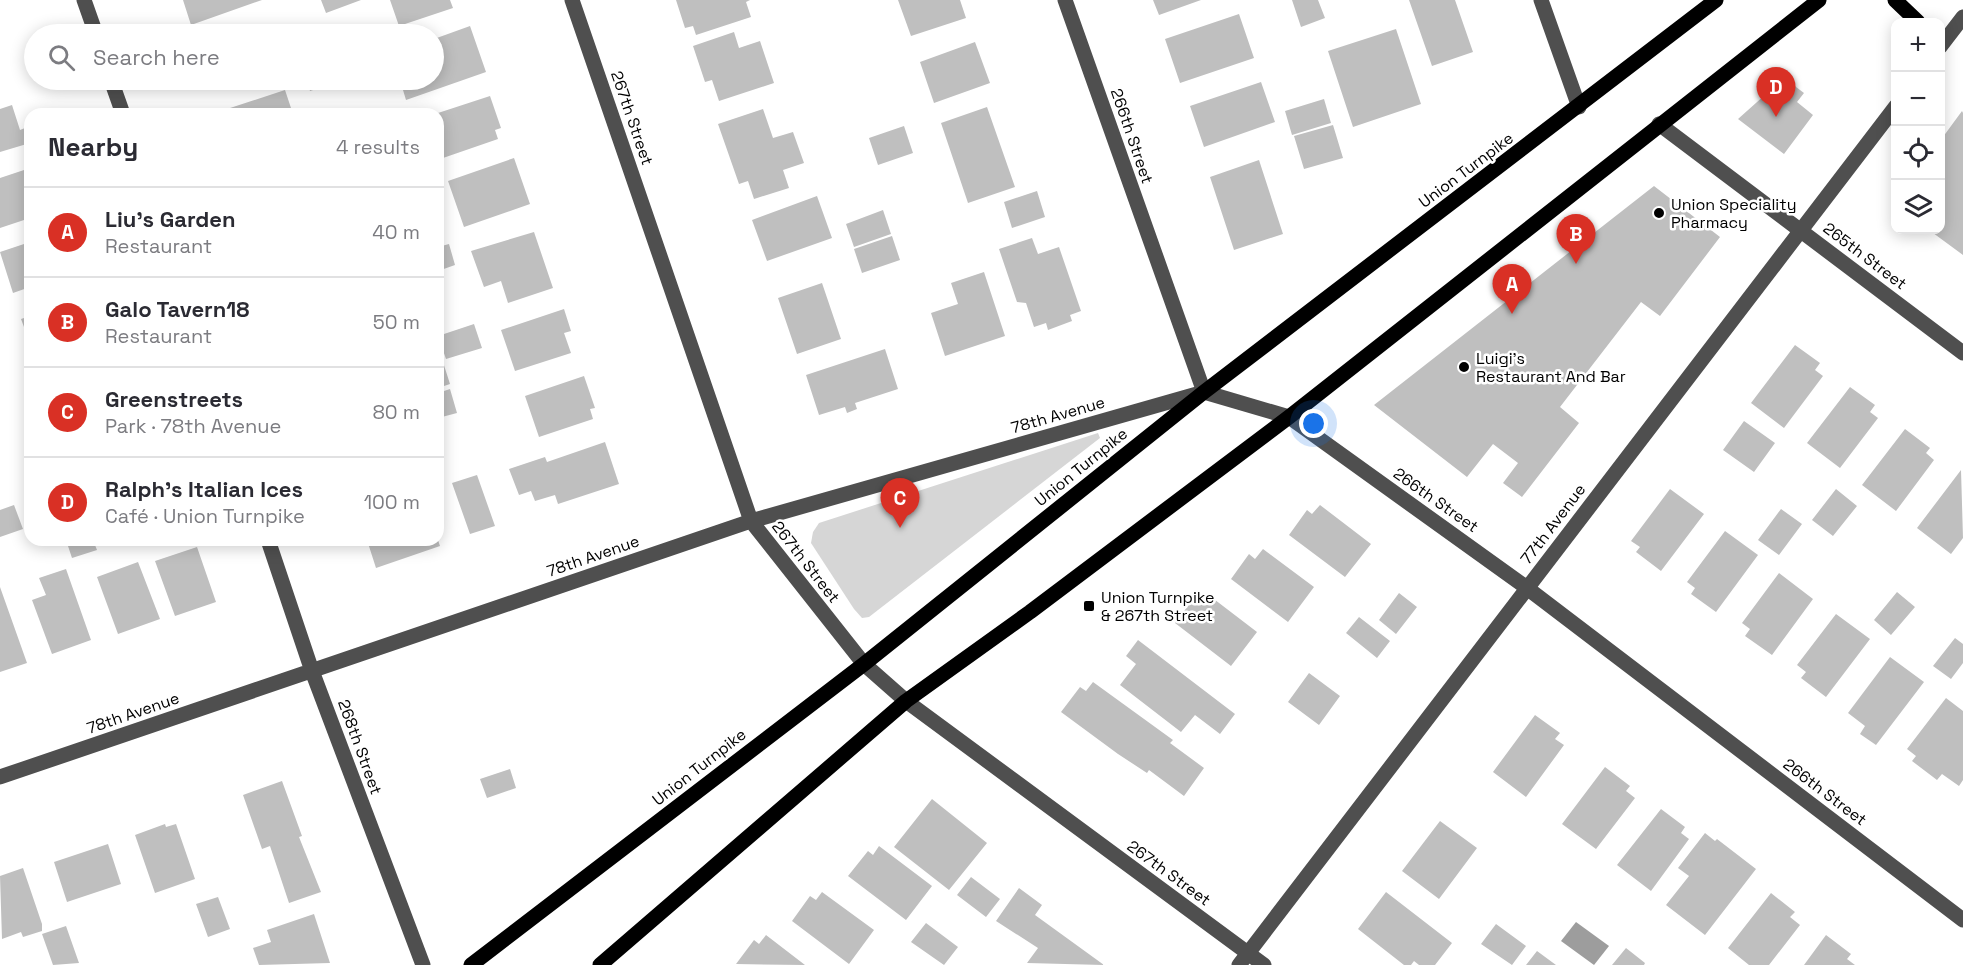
<!DOCTYPE html>
<meta charset="utf-8">
<style>
body{margin:0;font-family:"Space Grotesk",sans-serif;background:#f7f7f7;color:#2b2b33}
.controls{position:absolute;right:18px;top:18px;display:grid;overflow:hidden;border-radius:12px;box-shadow:0 3px 15px #0003}
.controls button{width:54px;height:54px;display:grid;place-items:center;padding:0;border:0;border-bottom:2px solid #e1e1e2;background:#fff;color:#2b2b33;font:30px sans-serif}
.you{position:absolute;left:1314px;top:424px;width:21px;height:21px;margin:-15px;border:4px solid #fff;border-radius:50%;background:#1a73e8;box-shadow:0 0 0 9px #1a73e833}
.badge{display:grid;place-items:center;width:39px;height:39px;border-radius:50%;background:#d93025;color:#fff;font-size:20px;font-weight:700}
.pin{position:absolute;translate:-50% -50px;filter:drop-shadow(0 2px 3px #0008)}
.pin::after{content:'';position:absolute;top:32px;width:21px;height:18px;background:inherit;clip-path:polygon(0 0,100% 0,50% 100%)}
.list{margin:0;padding:0;list-style:none}
h2{display:flex;justify-content:space-between;align-items:center;height:78px;margin:0;padding:0 24px;font-size:26px}
h2 small{font-size:20px;font-weight:400;color:#7c7c81}
.list li{display:grid;grid-template-columns:39px 1fr auto;gap:18px;align-items:center;box-sizing:border-box;height:90px;padding:0 24px;border-top:2px solid #e1e1e2}
.list b{display:block;font-size:22px;white-space:nowrap}
.list p{margin:0;font-size:20px;white-space:nowrap;color:#7c7c81}
.list em{font-size:20px;font-style:normal;color:#7c7c81}
.icon{flex:none;width:33px;height:33px;fill:none;stroke:currentColor;stroke-width:2;stroke-linecap:round;stroke-linejoin:round}
.map{position:relative;flex:none;width:1963px;height:965px;overflow:hidden}
.search{position:absolute;background:#fff;box-shadow:0 3px 15px #0003;left:24px;top:24px;width:420px;height:66px;display:flex;align-items:center;gap:15px;box-sizing:border-box;padding:0 21px;border-radius:33px;color:#7c7c81;font-size:22px}
.panel{position:absolute;background:#fff;box-shadow:0 3px 15px #0003;left:24px;top:108px;width:420px;height:438px;border-radius:18px}
.map>svg:first-child{display:block}
.green{fill:#d6d6d6}
.water{fill:#9d9d9d}
.building{fill:#bfbfbf}
.lines{fill:none;stroke-linecap:round;stroke-linejoin:round}
.minor{stroke:#4f4f4f;stroke-width:15}
.major{stroke:#000;stroke-width:15}
.poi-dot{fill:#000;stroke:#fff;stroke-width:2}
.labels{text-anchor:middle;dominant-baseline:central;stroke-width:5;stroke-linejoin:round;paint-order:stroke}
.street-label{font-size:16px;fill:#000;stroke:#fff}
.poi-label{font-size:16px;fill:#000;stroke:#fff;text-anchor:start}
</style>
<div class="map">
<svg width="1963" height="965" viewBox="0 0 1963 965">
<rect width="100%" height="100%" fill="#fff"/>
<path class="green" d="M1098,433L1100,438L869,617L862,618L854,609L811,543L813,532L819,523Z"/>
<path class="water" d="M1576,922L1609,946L1594,965L1561,941Z"/>
<path class="building" d="M183,0H262L191,25Z
M321,0H361L326,13Z
M390,0H450L453,8L399,26Z
M676,0H750L746,2L751,17L696,35L693,26L685,28Z
M898,0H960L966,18L911,36Z
M1153,0H1201L1159,15Z
M1292,0H1318L1325,18L1301,27Z
M1409,0H1455L1473,52L1432,66Z
M1239,14L1254,58L1180,83L1165,39Z
M470,26L486,72L406,100L400,80H434V39Z
M260,27L263,34H240Z
M1396,29L1421,104L1353,127L1328,51Z
M734,32L739,48L760,41L774,83L719,101L712,80L705,82L693,46Z
M975,42L990,83L934,103L920,62Z
M1784,78L1804,93L1797,102L1813,115L1784,154L1738,119Z
M217,80H246L220,89Z
M306,80H343L310,91Z
M1261,82L1275,122L1204,147L1190,106Z
M285,90L293,114H219L227,109Z
M490,96L501,128L495,130L498,139L443,158L438,143V113Z
M1324,99L1331,123L1292,135L1285,111Z
M12,105L20,130L25,128L30,143L0,152V109Z
M987,107L1015,187L968,203L941,123Z
M763,109L773,138L793,132L804,163L783,170L789,188L754,199L748,181L739,184L718,124Z
M1962,111L1963,113V255L1929,230H1940V141Z
M1333,125L1343,158L1304,169L1294,136Z
M904,126L913,153L878,165L869,138Z
M514,158L530,204L464,227L448,181Z
M1259,160L1283,234L1234,250L1210,177Z
M30,168V218L0,228V178Z
M1654,186L1720,237L1660,316L1641,302L1560,407L1579,423L1522,497L1503,483L1518,463L1493,444L1467,477L1374,405Z
M1037,191L1045,217L1012,228L1004,202Z
M817,196L832,238L767,261L752,220Z
M883,210L891,234L854,247L846,224Z
M534,232L553,288L508,303L501,281L484,287L471,251Z
M892,236L900,260L862,273L854,249Z
M1032,238L1038,254L1059,247L1081,311L1070,315L1072,321L1048,330L1046,323L1034,327L1026,303L1017,302L999,249Z
M30,242V287L13,293L0,252Z
M449,244L455,265L438,271V247Z
M984,272L1005,336L945,356L931,313L958,304L951,283Z
M822,283L841,339L797,354L778,298Z
M564,309L571,331L564,333L571,353L515,371L501,330Z
M30,316V343L21,319Z
M474,324L482,348L446,359L438,336Z
M1795,345L1820,363L1815,370L1823,376L1784,428L1751,403Z
M885,349L898,389L855,403L857,409L847,413L845,407L819,415L806,375Z
M442,359L450,384L438,388V360Z
M584,376L595,408L590,409L593,419L539,437L525,396Z
M1850,387L1875,405L1870,412L1878,418L1840,468L1807,443Z
M450,389L457,413L438,418V393Z
M1744,421L1775,443L1754,472L1723,450Z
M1905,429L1930,448L1926,453L1934,460L1896,511L1862,485Z
M605,442L619,484L558,504L555,495L535,501L531,491L519,495L509,469L545,457L547,462Z
M1961,470L1963,538L1951,554L1917,528Z
M477,475L495,526L470,534L452,483Z
M1670,489L1704,514L1661,571L1636,552L1640,547L1631,541Z
M1836,489L1857,506L1833,536L1812,520Z
M14,505L23,529L0,537V510Z
M1320,505L1371,544L1345,577L1289,535L1307,510L1312,514Z
M1781,509L1802,524L1779,555L1758,540Z
M1725,531L1758,555L1716,612L1691,594L1695,588L1687,582Z
M66,540H93L97,550L72,558Z
M367,540H438L440,546L376,568Z
M197,547L216,602L175,616L155,561Z
M1263,549L1314,587L1288,622L1231,579L1249,554L1255,559Z
M138,562L160,619L118,634L97,577Z
M66,569L91,640L52,654L32,600L46,595L39,578Z
M1779,573L1813,599L1772,655L1745,636L1750,629L1742,623Z
M0,587L27,663L0,672Z
M1897,592L1915,607L1891,635L1874,620Z
M1206,593L1257,632L1231,666L1175,623L1194,598L1199,602Z
M1399,593L1417,607L1396,634L1379,620Z
M1836,614L1870,639L1826,697L1801,678L1806,672L1797,665Z
M1359,617L1390,641L1377,658L1346,633Z
M1955,638L1963,644V663L1951,679L1933,666Z
M1138,640L1235,714L1220,734L1195,715L1181,732L1120,685L1136,664L1126,656Z
M1890,657L1924,682L1876,745L1860,734L1865,726L1848,713Z
M1309,673L1340,696L1319,725L1288,702Z
M1093,682L1173,740L1170,743L1204,768L1184,796L1149,770L1147,773L1118,754L1061,712L1080,687L1086,691Z
M1946,698L1963,711V780L1959,786L1942,774L1937,780L1912,761L1916,756L1907,749Z
M1535,715L1560,733L1555,739L1564,745L1526,797L1493,772Z
M1605,767L1630,786L1626,791L1635,798L1596,849L1562,824Z
M510,769L516,788L487,798L480,779Z
M282,781L302,836L299,837L321,892L289,903L270,846L262,849L243,795Z
M932,799L987,843L949,890L894,847Z
M1661,809L1685,827L1681,833L1689,839L1651,891L1617,865Z
M1440,821L1477,848L1439,899L1402,871Z
M165,824L166,827L176,824L195,879L155,893L135,835Z
M1705,833L1715,841L1717,839L1756,869L1705,935L1666,905L1689,876L1678,868Z
M108,844L121,884L67,902L54,862Z
M879,846L932,886L906,920L848,876L868,851L873,855Z
M23,868L42,924V931L23,937L21,932L2,939L0,876Z
M971,877L1000,899L986,917L957,895Z
M1019,888L1042,905L1035,915L1104,965L1027,963L1038,948L996,921Z
M822,892L874,930L849,964L792,921L810,896L816,900Z
M1386,892L1452,943L1435,965H1419L1414,961L1411,965H1404L1358,929Z
M1771,893L1795,912L1790,917L1800,925L1769,965H1749L1728,948Z
M218,897L230,929L208,937L196,904Z
M314,914L330,963L259,965L253,948L271,942L267,930Z
M926,923L958,947L944,965L911,942Z
M1496,924L1526,946L1512,965L1481,944Z
M66,926L79,963L53,965L42,934Z
M766,935L805,965L736,964L754,940L759,944Z
M1826,935L1851,954L1847,959L1855,965H1804Z
M1626,948L1645,963L1644,965H1612Z
M1537,951L1556,965H1526Z"/>
<g class="lines">
<path class="minor" d="M84,0L96,34
M572,0L751,521L864,664L906,701L1264,965
M1065,0L1204,392L1289,417L1527,588L1963,920
M1541,0L1579,107
M1940,47L1963,17
M111,80L123,114
M1659,124L1963,353
M268,540L312,671L423,965
M0,777L751,521L1204,392
M1239,965L1896,106"/>
<path class="major" d="M1895,0L1918,22
M471,965L864,664L1204,392L1716,0
M600,965L906,701L1030,612L1289,417L1819,0"/>
</g>
<g class="poi-dot">
<circle cx="1659" cy="213" r="6"/>
<circle cx="1464" cy="367" r="6"/>
<rect x="1083" y="600" width="12" height="12" rx="3"/>
</g>
<g class="labels">
<g class="street-label">
<text transform="translate(632 118) rotate(71)">267th Street</text>
<text transform="translate(1132 136) rotate(71)">266th Street</text>
<text transform="translate(1466 170) rotate(-37)">Union Turnpike</text>
<text transform="translate(1865 256) rotate(37)">265th Street</text>
<text transform="translate(1058 415) rotate(-16)">78th Avenue</text>
<text transform="translate(1081 467) rotate(-39)">Union Turnpike</text>
<text transform="translate(1436 500) rotate(35)">266th Street</text>
<text transform="translate(1553 524) rotate(-53)">77th Avenue</text>
<text transform="translate(593 556) rotate(-19)">78th Avenue</text>
<text transform="translate(806 562) rotate(52)">267th Street</text>
<text transform="translate(133 713) rotate(-19)">78th Avenue</text>
<text transform="translate(360 747) rotate(70)">268th Street</text>
<text transform="translate(699 767) rotate(-38)">Union Turnpike</text>
<text transform="translate(1825 792) rotate(37)">266th Street</text>
<text transform="translate(1169 873) rotate(36)">267th Street</text>
</g>
<g class="poi-label">
<text x="1671" y="204">Union Speciality<tspan x="1671" dy="18">Pharmacy</tspan></text>
<text x="1476" y="358">Luigi's<tspan x="1476" dy="18">Restaurant And Bar</tspan></text>
<text x="1101" y="597">Union Turnpike<tspan x="1101" dy="18">&amp; 267th Street</tspan></text>
</g>
</g>
</svg>
<div class="controls">
<button>+</button>
<button>−</button>
<button><svg class="icon" aria-label="locate" viewBox="0 0 24 24"><circle cx="12" cy="12" r="6"/><path d="M12 2v4M12 18v4M2 12h4M18 12h4"/></svg></button>
<button><svg class="icon" aria-label="layers" viewBox="0 0 24 24"><path d="M12 4l9 5-9 5-9-5zM3 14l9 5 9-5"/></svg></button>
</div>
<div class="you"></div>
<div class="pin badge" style="left:1512px;top:314px">A</div>
<div class="pin badge" style="left:1576px;top:264px">B</div>
<div class="pin badge" style="left:900px;top:528px">C</div>
<div class="pin badge" style="left:1776px;top:117px">D</div>
<div class="search"><svg class="icon" aria-label="search" viewBox="0 0 24 24"><circle cx="10" cy="10" r="6"/><path d="M15 15l6 6"/></svg>Search here</div>
<section class="panel">
<h2>Nearby<small>4 results</small></h2>
<ul class="list">
<li><span class="badge">A</span><div><b>Liu's Garden</b><p>Restaurant</p></div><em>40 m</em></li>
<li><span class="badge">B</span><div><b>Galo Tavern18</b><p>Restaurant</p></div><em>50 m</em></li>
<li><span class="badge">C</span><div><b>Greenstreets</b><p>Park · 78th Avenue</p></div><em>80 m</em></li>
<li><span class="badge">D</span><div><b>Ralph's Italian Ices</b><p>Café · Union Turnpike</p></div><em>100 m</em></li>
</ul>
</section>
</div>
